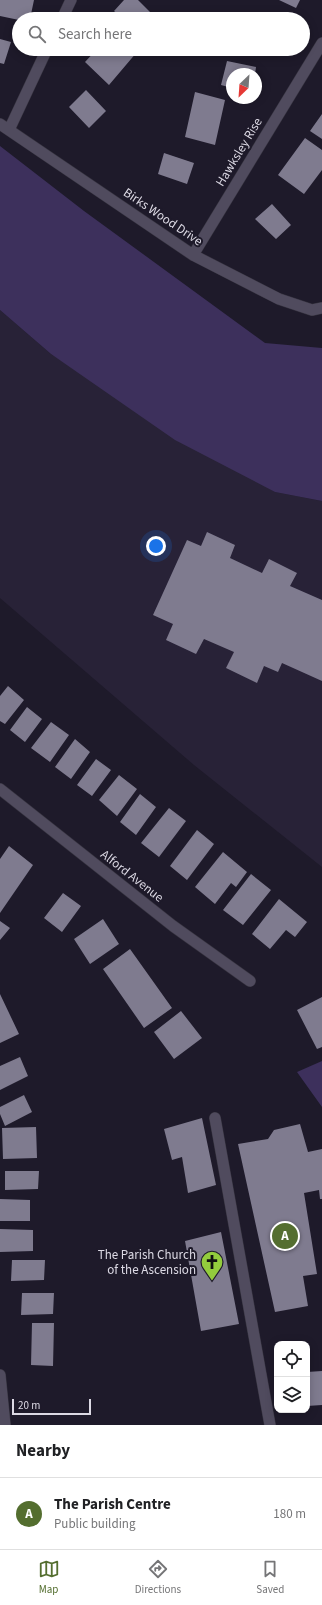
<!DOCTYPE html>
<style>
body{margin:0;font-family:"Source Sans 3",sans-serif;background:#f2f2f2;color:#202124}
.controls{position:absolute;right:12px;bottom:12px;display:grid;overflow:hidden;border-radius:8px;box-shadow:0 2px 10px #0003}
.controls button{width:36px;height:36px;display:grid;place-items:center;padding:0;border:0;border-bottom:1px solid #e0e0e0;background:#fff;color:#202124;font:20px sans-serif}
.compass{position:absolute;left:226px;top:68px;width:36px;height:36px;border-radius:50%;background:#fff;box-shadow:0 2px 10px #0003;rotate:205deg}
.scale{position:absolute;left:12px;bottom:10px;width:79px;box-sizing:border-box;padding-left:4px;border:2px solid #dcd9e4;border-top:0;font-size:11px;line-height:14px;white-space:nowrap;color:#dcd9e4;-webkit-text-stroke:3px #1e1a2a;paint-order:stroke}
.you{position:absolute;left:156px;top:546px;width:14px;height:14px;margin:-10px;border:3px solid #fff;border-radius:50%;background:#1a73e8;box-shadow:0 0 0 6px #1a73e833}
.badge{display:grid;place-items:center;width:26px;height:26px;border-radius:50%;background:#546e2f;color:#fff;font-size:13px;font-weight:700}
.pin{position:absolute;translate:-50% -50%;border:2px solid #fff;box-shadow:0 1px 4px #0006}
.list{margin:0;padding:0;list-style:none}
h2{display:flex;justify-content:space-between;align-items:center;height:52px;margin:0;padding:0 16px;font-size:17px}
h2 small{font-size:13px;font-weight:400;color:#757577}
.list li{display:grid;grid-template-columns:26px 1fr auto;gap:12px;align-items:center;box-sizing:border-box;height:72px;padding:0 16px;border-top:1px solid #e0e0e0}
.list b{display:block;font-size:15px;white-space:nowrap}
.list p{margin:0;font-size:13px;white-space:nowrap;color:#757577}
.list em{font-size:13px;font-style:normal;color:#757577}
.icon{flex:none;width:22px;height:22px;fill:none;stroke:currentColor;stroke-width:2;stroke-linecap:round;stroke-linejoin:round}
.map{position:relative;flex:none;width:322px;height:1425px;overflow:hidden}
.search{position:absolute;background:#fff;box-shadow:0 2px 10px #0003;left:12px;right:12px;top:12px;height:44px;display:flex;align-items:center;gap:10px;box-sizing:border-box;padding:0 14px;border-radius:22px;color:#757577;font-size:15px}
.sheet{height:124px;background:#fff}
nav{display:flex;justify-content:space-around;align-items:center;box-sizing:border-box;height:56px;border-top:1px solid #e0e0e0;background:#fff;font-size:11px;color:#757577}
nav a{display:grid;justify-items:center;gap:2px}
nav .on{color:#546e2f}
.map>svg:first-child{display:block}
.built{fill:#282237}
.green{fill:#3d305c}
.building{fill:#7f7b8f}
.lines{fill:none;stroke-linecap:round;stroke-linejoin:round}
.service-casing{stroke:#373440;stroke-width:12}
.minor-casing{stroke:#373440;stroke-width:12}
.service{stroke:#504b5e;stroke-width:11}
.minor{stroke:#504b5e;stroke-width:11}
.labels{text-anchor:middle;dominant-baseline:central;stroke-width:4;stroke-linejoin:round;paint-order:stroke}
.street-label{font-size:13px;fill:#dcd9e4;stroke:#1e1a2a}
.poi-label{font-size:13px;fill:#dcd9e4;stroke:#1e1a2a;text-anchor:end}
</style>
<div class="map">
<svg width="322" height="1425" viewBox="0 0 322 1425">
<rect width="100%" height="100%" fill="#1e1a2a"/>
<path class="built" d="M0,310L51,354L275,492L322,501V867L194,765L0,598Z"/>
<path class="green" d="M0,146L84,211L265,343L322,348V501L275,492L175,440L51,354L0,310Z
M322,1061V1107L297,1072Z"/>
<path class="building" d="M0,0H34L30,19H19V20L0,16Z
M124,0H138L154,16L151,19H123L114,11Z
M279,0H300L296,8Z
M0,39L11,42L4,64L0,63Z
M97,49H133L137,52L109,85L85,62Z
M227,61L256,67L255,74H232V88L221,85Z
M86,90L106,111L89,128L69,107Z
M195,92L225,100L215,145L185,137Z
M322,114V139L310,131Z
M305,138L322,150V170L304,194L278,175Z
M164,153L194,163L187,184L158,174Z
M272,204L291,225L276,239L255,219Z
M207,532L235,545L230,558L262,573L269,559L297,573L290,586L322,600V681L282,663L278,672L264,666L257,683L226,668L234,652L204,639L196,654L166,640L173,624L153,615L187,540L201,546Z
M8,686L24,700L5,724L0,721V696Z
M27,707L42,719L25,742L10,730Z
M51,722L69,735L50,762L31,748Z
M75,739L90,752L71,779L55,767Z
M96,759L111,770L92,796L77,785Z
M119,775L137,789L117,816L99,800Z
M140,794L156,807L136,835L120,822Z
M169,808L186,821L159,857L141,843Z
M197,830L214,844L187,880L170,866Z
M9,846L33,865L0,913V859Z
M223,852L247,872L236,887L231,883L215,904L195,887Z
M251,874L271,890L243,925L223,910Z
M63,893L81,906L62,932L44,918Z
M279,899L307,922L295,937L286,930L270,949L252,934Z
M103,919L119,944L90,964L74,939Z
M0,921L10,928L0,940Z
M130,949L172,1008L144,1028L103,969Z
M0,994L19,1034L0,1043Z
M322,997V1047L317,1049L297,1010Z
M181,1011L202,1038L174,1059L154,1032Z
M20,1057L28,1076L0,1090V1066Z
M24,1095L32,1112L5,1126L0,1114V1107Z
M202,1118L216,1185L188,1193L182,1157L172,1160L164,1129Z
M300,1124L308,1152L322,1149V1199H320L319,1190L304,1193L317,1274L303,1276L308,1306L275,1312L238,1144L268,1139L274,1130Z
M36,1127L37,1158L3,1159L2,1128Z
M5,1171H39L38,1189L5,1190Z
M0,1199L30,1200V1221H0Z
M0,1229L33,1230V1251L0,1252Z
M221,1232L239,1324L201,1331L185,1241Z
M12,1260H45L44,1280L11,1281Z
M22,1293H54L53,1314L21,1315Z
M32,1323H54L53,1366L31,1365Z
M322,1371V1405L307,1406V1372Z"/>
<g class="lines">
<g class="service-casing">
<path id="service" d="M215,1118L270,1425"/>
</g>
<g class="minor-casing">
<path id="minor" d="M62,19L71,0
M0,124L193,255L279,299L312,310L322,308
M9,130L47,49
M193,255L322,43
M0,789L173,926L250,981
M0,1375L5,1425"/>
</g>
<use href="#service" class="service"/>
<use href="#minor" class="minor"/>
</g>
<defs>
<g id="church-pin" transform="scale(1.15)"><path d="M0 17L-7.5 6A9.5 9.5 0 1 1 7.5 6Z" fill="#93cc3d" stroke="#1e1a2a"/><path d="M-1.2-6h2.4v3.5h3.3v2.4h-3.3V6h-2.4V-.1h-3.3v-2.4h3.3Z" fill="#111"/></g>
</defs>
<g fill-rule="evenodd">
<use href="#church-pin" x="212" y="1262"/>
</g>
<g class="labels">
<g class="street-label">
<text transform="translate(239 152) rotate(-59)">Hawksley Rise</text>
<text transform="translate(163 217) rotate(34)">Birks Wood Drive</text>
<text transform="translate(132 876) rotate(38)">Alford Avenue</text>
</g>
<g class="poi-label">
<text x="196" y="1255">The Parish Church<tspan x="196" dy="15">of the Ascension</tspan></text>
</g>
</g>
</svg>
<div class="controls">
<button><svg class="icon" aria-label="locate" viewBox="0 0 24 24"><circle cx="12" cy="12" r="6"/><path d="M12 2v4M12 18v4M2 12h4M18 12h4"/></svg></button>
<button><svg class="icon" aria-label="layers" viewBox="0 0 24 24"><path d="M12 4l9 5-9 5-9-5zM3 14l9 5 9-5"/></svg></button>
</div>
<svg class="compass" viewBox="-18 -18 36 36"><path d="M0-13l5 13h-10z" fill="#e53935"/><path d="M0 13l5-13h-10z" fill="#757577"/></svg>
<div class="scale">20 m</div>
<div class="you"></div>
<div class="pin badge" style="left:285px;top:1236px">A</div>
<div class="search"><svg class="icon" aria-label="search" viewBox="0 0 24 24"><circle cx="10" cy="10" r="6"/><path d="M15 15l6 6"/></svg>Search here</div>
</div>
<section class="sheet">
<h2>Nearby<small></small></h2>
<ul class="list">
<li><span class="badge">A</span><div><b>The Parish Centre</b><p>Public building</p></div><em>180 m</em></li>
</ul>
</section>
<nav>
<a class="on"><svg class="icon" aria-label="map" viewBox="0 0 24 24"><path d="M3 6l6-2 6 2 6-2v14l-6 2-6-2-6 2zM9 4v14M15 6v14"/></svg>Map</a>
<a><svg class="icon" aria-label="directions" viewBox="0 0 24 24"><path d="M12 3l9 9-9 9-9-9zM9 14v-3h6M13 9l2 2-2 2"/></svg>Directions</a>
<a><svg class="icon" aria-label="saved" viewBox="0 0 24 24"><path d="M7 4h10v16l-5-4-5 4z"/></svg>Saved</a>
</nav>
